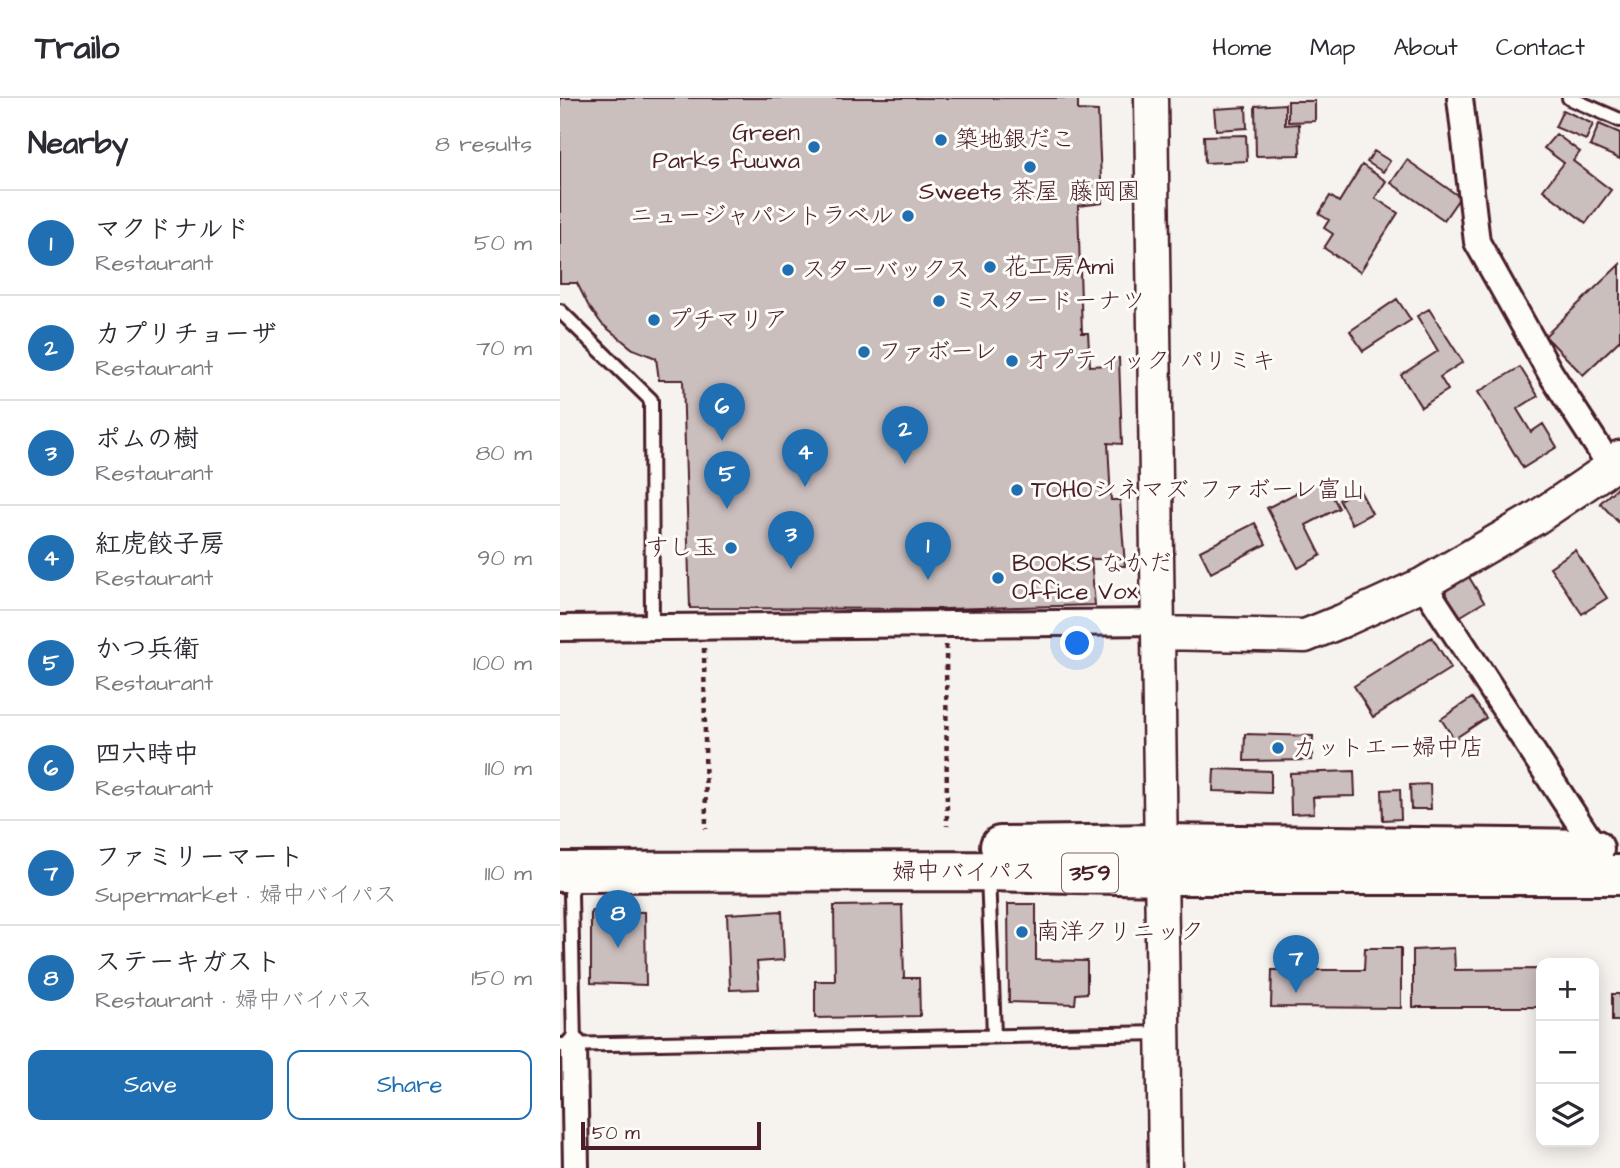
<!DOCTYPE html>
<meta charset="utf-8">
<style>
body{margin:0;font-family:"Architects Daughter","Klee One",sans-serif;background:#f7f7f7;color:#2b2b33}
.controls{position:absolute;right:21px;bottom:21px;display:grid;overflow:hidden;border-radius:14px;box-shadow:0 4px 18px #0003}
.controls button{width:63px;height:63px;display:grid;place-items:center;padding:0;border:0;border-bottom:2px solid #e1e1e2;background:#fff;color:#2b2b33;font:35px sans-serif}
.scale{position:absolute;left:21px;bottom:18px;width:180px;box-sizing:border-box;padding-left:7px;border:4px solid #4a1f2b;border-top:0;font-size:19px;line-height:24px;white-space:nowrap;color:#4a1f2b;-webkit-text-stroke:5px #fdfcf7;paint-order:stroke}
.you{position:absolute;left:518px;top:546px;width:24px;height:24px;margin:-18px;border:5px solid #fff;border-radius:50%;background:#1a73e8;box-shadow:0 0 0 10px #1a73e833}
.badge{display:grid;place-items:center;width:46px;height:46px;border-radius:50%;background:#1f6fb2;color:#fff;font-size:23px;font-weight:700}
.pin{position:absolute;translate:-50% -58px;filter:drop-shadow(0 2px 4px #0008)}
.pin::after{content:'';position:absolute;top:37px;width:24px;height:21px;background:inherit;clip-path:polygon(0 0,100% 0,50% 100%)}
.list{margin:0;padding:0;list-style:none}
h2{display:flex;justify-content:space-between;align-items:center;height:91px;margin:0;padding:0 28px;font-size:30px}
h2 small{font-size:23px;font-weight:400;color:#7c7c81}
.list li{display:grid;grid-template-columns:46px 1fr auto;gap:21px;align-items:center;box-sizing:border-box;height:105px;padding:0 28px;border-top:2px solid #e1e1e2}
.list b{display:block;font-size:26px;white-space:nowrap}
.list p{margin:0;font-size:23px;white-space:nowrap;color:#7c7c81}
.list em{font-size:23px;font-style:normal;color:#7c7c81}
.actions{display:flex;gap:14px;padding:21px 28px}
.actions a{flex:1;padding:16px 0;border:2px solid #1f6fb2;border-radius:14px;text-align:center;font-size:24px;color:#1f6fb2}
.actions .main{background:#1f6fb2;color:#fff}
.icon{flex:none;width:38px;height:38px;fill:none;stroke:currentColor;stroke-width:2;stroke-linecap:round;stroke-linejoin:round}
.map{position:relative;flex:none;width:1060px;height:1070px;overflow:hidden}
header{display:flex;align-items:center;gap:42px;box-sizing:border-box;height:98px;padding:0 35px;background:#fff;border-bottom:2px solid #e1e1e2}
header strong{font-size:33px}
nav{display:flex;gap:38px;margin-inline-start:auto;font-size:24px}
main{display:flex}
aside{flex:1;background:#fff}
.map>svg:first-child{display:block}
.building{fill:#cbbfbe;stroke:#4a1f2b;stroke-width:2}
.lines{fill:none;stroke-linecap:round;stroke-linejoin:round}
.service-casing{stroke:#4a1f2b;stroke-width:18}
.minor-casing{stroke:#4a1f2b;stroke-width:30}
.tertiary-casing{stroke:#4a1f2b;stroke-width:37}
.trunk-casing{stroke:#4a1f2b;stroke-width:44}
.path{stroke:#4a1f2b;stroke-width:4.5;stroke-dasharray:5 5;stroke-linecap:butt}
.service{stroke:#fdfcf7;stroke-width:12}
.minor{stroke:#fdfcf7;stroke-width:24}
.tertiary{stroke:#fdfcf7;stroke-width:32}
.trunk{stroke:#fdfcf7;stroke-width:38}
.poi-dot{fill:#1f6fb2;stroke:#fdfcf7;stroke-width:2.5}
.labels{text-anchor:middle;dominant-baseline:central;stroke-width:6;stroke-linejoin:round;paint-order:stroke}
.shield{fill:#fdfcf7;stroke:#806168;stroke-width:2}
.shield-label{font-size:23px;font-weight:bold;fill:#4a1f2b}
.poi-label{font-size:24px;fill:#4a1f2b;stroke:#fdfcf7;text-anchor:start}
.street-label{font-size:24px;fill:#4a1f2b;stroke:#fdfcf7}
</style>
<header>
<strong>Trailo</strong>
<nav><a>Home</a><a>Map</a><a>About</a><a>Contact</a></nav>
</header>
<main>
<aside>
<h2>Nearby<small>8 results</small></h2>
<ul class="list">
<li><span class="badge">1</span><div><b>マクドナルド</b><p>Restaurant</p></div><em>50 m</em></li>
<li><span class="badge">2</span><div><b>カプリチョーザ</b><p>Restaurant</p></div><em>70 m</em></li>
<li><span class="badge">3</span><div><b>ポムの樹</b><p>Restaurant</p></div><em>80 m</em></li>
<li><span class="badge">4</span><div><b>紅虎餃子房</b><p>Restaurant</p></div><em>90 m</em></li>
<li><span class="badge">5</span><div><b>かつ兵衛</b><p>Restaurant</p></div><em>100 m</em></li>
<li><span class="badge">6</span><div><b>四六時中</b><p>Restaurant</p></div><em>110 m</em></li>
<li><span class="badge">7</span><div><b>ファミリーマート</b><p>Supermarket · 婦中バイパス</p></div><em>110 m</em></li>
<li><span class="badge">8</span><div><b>ステーキガスト</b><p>Restaurant · 婦中バイパス</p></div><em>150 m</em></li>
</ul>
<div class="actions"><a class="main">Save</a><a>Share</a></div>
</aside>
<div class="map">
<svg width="1060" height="1070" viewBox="0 0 1060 1070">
<rect width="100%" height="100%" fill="#f6f3ef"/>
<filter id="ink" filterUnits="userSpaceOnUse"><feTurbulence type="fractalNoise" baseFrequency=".0143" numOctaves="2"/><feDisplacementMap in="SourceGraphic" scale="14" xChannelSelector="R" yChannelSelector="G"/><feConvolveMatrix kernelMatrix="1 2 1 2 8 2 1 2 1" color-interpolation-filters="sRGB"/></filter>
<g filter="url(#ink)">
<path class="building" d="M0,0H518V12L538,13L542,105L518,108L522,235H528L530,268L551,267V260H559L562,346L548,345L551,402H560L565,468H553L552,461H531L535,507L386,511L130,510L123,282H99L96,260L73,251L42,226L28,207L17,185H0Z
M728,3H755V23L728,24Z
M725,6V27L739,26L740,57L696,58L695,8Z
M686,9L687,30L656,32L654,11Z
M1003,12L1033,26L1026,42L995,29Z
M1039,26L1060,35V61L1030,48Z
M996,36L1020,54L1013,63L1051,92L1026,125L983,92L1004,65L984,50Z
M686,37L687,63L645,65L644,38Z
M814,53L830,63L823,74L807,64Z
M847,62L900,99L884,122L831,85Z
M802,67L826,83L815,100L838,115L800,174L764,150L773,136L764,130L769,122L759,116L770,98L779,104Z
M1060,166V242L1023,277L985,238Z
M837,201L851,222L803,253L790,233Z
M869,211L903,264L880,279L888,292L861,309L841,277L878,253L857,218Z
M960,269L978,298L957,311L971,334L983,326L997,349L963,370L918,294Z
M763,381L779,410L746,427L761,457L738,470L707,410Z
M1060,387V426L1040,405Z
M799,391L812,415L792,426L779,402Z
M695,425L706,446L651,475L640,453Z
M1015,452L1047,500L1022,516L990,469Z
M906,474L924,504L896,521L877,491Z
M872,539L891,570L813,619L794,588Z
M912,600L926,620L894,641L881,621Z
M685,636L753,638L752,662L684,663Z
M654,671L711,673V695L653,693Z
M794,673L795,698L753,699L754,715L731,716L730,675Z
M870,686L871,711H851L850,687Z
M840,691L841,721L823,722L822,692Z
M448,806H476V862L527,863V895L516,896L515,906L449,904Z
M342,807L344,880H359L360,918L255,920V883H275L274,808Z
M31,813L85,814L86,887L31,885Z
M222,813L224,862L197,864L199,891L170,892L167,816Z
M805,850H841V910L711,909L712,872H804Z
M894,850L895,872L981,871V909H853V852Z
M1052,896H1060V923H1052Z"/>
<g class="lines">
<g class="service-casing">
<path id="service" d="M1009,0L1060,22
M0,213L91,302L92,529
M428,776L434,937
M0,947L602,935
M14,947L11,796L15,780"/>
</g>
<g class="minor-casing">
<path id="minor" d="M900,0L917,144L991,276L1051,369
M863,486L1036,751
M0,530L599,524
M14,947L16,1070"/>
</g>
<g class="tertiary-casing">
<path id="tertiary" d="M591,0L605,1070
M599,535L745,538L782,523L863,486L976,420L1051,369L1060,359"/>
</g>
<g class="trunk-casing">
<path id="trunk" d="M440,748L600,746L1034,751
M0,774L428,773L602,777H1060"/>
</g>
<path class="path" d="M386,547L387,728
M144,550L146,731"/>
<use href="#service" class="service"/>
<use href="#minor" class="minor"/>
<use href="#tertiary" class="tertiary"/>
<use href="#trunk" class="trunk"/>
</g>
</g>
<g class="poi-dot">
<circle cx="381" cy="42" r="7"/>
<circle cx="254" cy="49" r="7"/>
<circle cx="470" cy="69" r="7"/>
<circle cx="348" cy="118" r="7"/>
<circle cx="430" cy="169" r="7"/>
<circle cx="228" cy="172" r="7"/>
<circle cx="379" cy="203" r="7"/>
<circle cx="94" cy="222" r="7"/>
<circle cx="304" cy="254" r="7"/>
<circle cx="452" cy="263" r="7"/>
<circle cx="457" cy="392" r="7"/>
<circle cx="171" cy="450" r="7"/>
<circle cx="438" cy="480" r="7"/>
<circle cx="718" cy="650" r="7"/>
<circle cx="462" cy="834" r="7"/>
</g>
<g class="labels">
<rect class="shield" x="502" y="755.5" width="56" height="39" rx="5"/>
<g class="shield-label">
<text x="530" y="775">359</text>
</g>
<g class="poi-label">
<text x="240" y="35" text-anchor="end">Green<tspan x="240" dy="28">Parks fuuwa</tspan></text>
<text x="395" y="42">築地銀だこ</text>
<text x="470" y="94" text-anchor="middle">Sweets 茶屋 藤岡園</text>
<text x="334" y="118" text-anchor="end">ニュージャパントラベル</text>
<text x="444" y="169">花工房Ami</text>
<text x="242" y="172">スターバックス</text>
<text x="393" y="203">ミスタードーナツ</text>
<text x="108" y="222">プチマリア</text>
<text x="318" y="254">ファボーレ</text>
<text x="466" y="263">オプティック パリミキ</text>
<text x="471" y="392">TOHOシネマズ ファボーレ富山</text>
<text x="157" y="450" text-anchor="end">すし玉</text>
<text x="452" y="466">BOOKS なかだ<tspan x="452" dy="28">Office Vox</tspan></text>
<text x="732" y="650">カットエー婦中店</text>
<text x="476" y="834">南洋クリニック</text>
</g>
<g class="street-label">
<text x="404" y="774">婦中バイパス</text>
</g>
</g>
</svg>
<div class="controls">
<button>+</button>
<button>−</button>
<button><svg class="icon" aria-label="layers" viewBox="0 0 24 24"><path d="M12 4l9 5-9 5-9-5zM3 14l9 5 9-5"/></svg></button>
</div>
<div class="scale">50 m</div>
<div class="you"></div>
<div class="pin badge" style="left:368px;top:482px">1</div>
<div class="pin badge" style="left:345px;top:366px">2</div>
<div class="pin badge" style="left:231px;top:471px">3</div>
<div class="pin badge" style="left:245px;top:389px">4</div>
<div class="pin badge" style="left:167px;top:411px">5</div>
<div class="pin badge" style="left:162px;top:343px">6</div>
<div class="pin badge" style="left:736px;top:895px">7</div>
<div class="pin badge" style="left:58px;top:850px">8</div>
</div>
</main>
